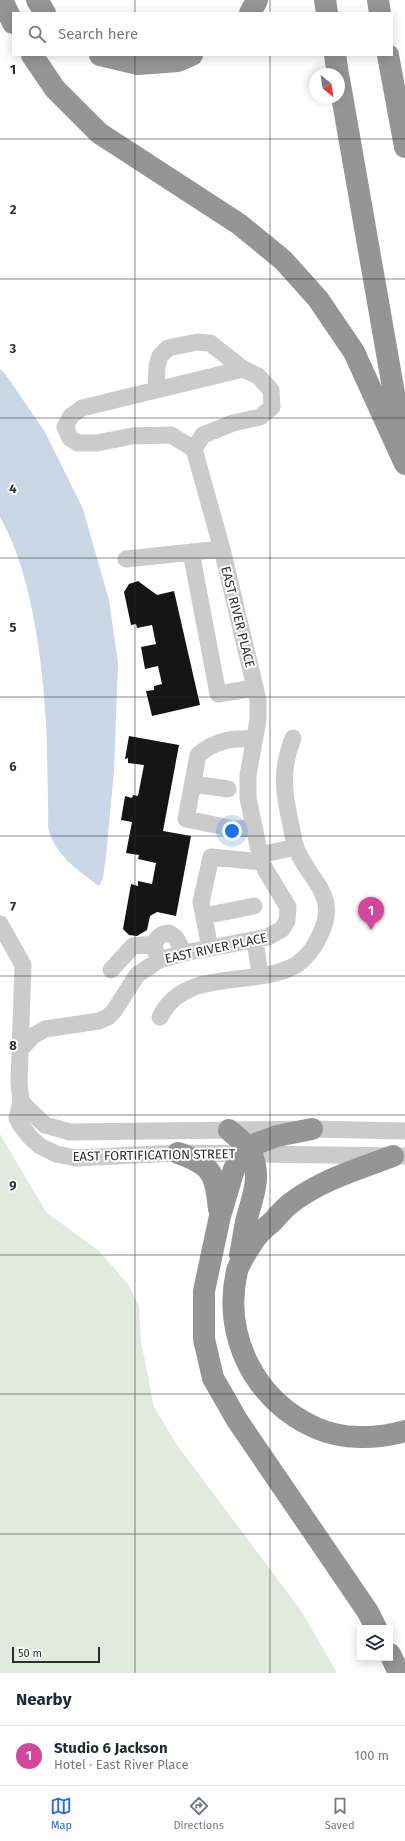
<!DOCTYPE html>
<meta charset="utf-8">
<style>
body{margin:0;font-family:"Fira Sans",sans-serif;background:#f6f6f7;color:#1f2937}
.controls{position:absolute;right:12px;bottom:12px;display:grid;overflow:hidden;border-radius:0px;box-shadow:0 2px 10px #0003}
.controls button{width:36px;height:36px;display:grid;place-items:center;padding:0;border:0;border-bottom:1px solid #e0e1e3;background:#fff;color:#1f2937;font:20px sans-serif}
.compass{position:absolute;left:309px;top:68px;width:36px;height:36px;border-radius:50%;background:#fff;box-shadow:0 2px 10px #0003;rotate:150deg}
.scale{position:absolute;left:12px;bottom:10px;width:88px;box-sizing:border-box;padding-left:4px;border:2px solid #2e2e2e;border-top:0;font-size:11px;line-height:14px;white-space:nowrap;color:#2e2e2e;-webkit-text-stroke:3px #fff;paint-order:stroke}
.you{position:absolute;left:232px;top:831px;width:14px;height:14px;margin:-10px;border:3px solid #fff;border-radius:50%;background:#1a73e8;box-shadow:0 0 0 6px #1a73e833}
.badge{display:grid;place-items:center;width:26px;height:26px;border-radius:50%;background:#2563eb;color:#fff;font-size:13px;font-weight:700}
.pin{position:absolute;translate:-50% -33px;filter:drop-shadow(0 1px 2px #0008)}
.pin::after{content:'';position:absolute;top:21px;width:14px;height:12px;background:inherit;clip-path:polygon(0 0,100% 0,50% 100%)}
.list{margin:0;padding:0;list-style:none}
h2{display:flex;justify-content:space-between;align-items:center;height:52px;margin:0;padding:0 16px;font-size:17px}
h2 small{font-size:13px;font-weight:400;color:#747a83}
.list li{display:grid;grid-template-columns:26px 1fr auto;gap:12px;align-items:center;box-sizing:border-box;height:60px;padding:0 16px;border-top:1px solid #e0e1e3}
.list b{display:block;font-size:15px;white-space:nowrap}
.list p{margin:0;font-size:13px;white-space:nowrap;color:#747a83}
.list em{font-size:13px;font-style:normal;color:#747a83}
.icon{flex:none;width:22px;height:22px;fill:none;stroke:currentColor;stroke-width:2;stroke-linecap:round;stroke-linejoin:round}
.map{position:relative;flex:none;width:405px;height:1673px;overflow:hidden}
.search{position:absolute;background:#fff;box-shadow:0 2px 10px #0003;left:12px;right:12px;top:12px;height:44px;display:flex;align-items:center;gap:10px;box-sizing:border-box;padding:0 14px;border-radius:0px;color:#747a83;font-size:15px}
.sheet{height:112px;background:#fff}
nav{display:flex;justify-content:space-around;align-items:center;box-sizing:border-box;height:56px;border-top:1px solid #e0e1e3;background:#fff;font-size:11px;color:#747a83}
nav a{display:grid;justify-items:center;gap:2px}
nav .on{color:#2563eb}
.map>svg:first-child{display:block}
.green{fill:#e1eadd}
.water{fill:#cbd6e7}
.building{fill:#151515}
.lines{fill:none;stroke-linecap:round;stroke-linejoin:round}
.minor{stroke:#cbcbcb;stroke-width:17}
.highway{stroke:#959595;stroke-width:22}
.grid{fill:none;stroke:#2e2e2e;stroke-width:1;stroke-opacity:0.55}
.labels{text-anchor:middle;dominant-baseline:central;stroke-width:4;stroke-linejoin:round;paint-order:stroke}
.street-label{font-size:13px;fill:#2e2e2e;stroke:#fff}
.grid-label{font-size:13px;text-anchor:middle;font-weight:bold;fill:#2e2e2e;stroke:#fff;stroke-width:4;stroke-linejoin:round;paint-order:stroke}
</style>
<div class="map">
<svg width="405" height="1673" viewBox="0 0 405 1673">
<rect width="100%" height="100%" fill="#fff"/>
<path class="green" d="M0,1134L46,1212L99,1251L128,1284L139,1306L141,1341L154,1407L177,1445L302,1612L337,1673H0Z"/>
<path class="water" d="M0,369L6,375L45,432L83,509L109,600L118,663L114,771L106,856L103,878L99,886C79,871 56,856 49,831C47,824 49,814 48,807C48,786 47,766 47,746C45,679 34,575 0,517Z"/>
<path class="building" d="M138,581L157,595L174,591L200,705L152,716L146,691L154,690V686L162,684L158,666L145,669L141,647L156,644L152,625L137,628L136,624L131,625L124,592L129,584Z
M129,736L179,745L163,831L191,836L176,916L157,912L150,916L147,930L137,936L129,935L123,929L131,884L138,886V881L152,884L156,863L138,859L139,855L126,853L132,822L121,820L125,796L132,798L133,795L138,796L144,765L128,763V758L125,759Z"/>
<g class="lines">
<path class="minor" d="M156,390L157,366L160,356L168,348L197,342L210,343L243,369L258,376L271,390L272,407L260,417L233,423L203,435L194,449L171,435L132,436L97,443H78L70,438L65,427L71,416L82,408L243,369
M191,552L218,694L255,688
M126,559L222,549
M193,784L228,789
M254,827L235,829L186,819L198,755C215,740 233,738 254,739
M260,855L296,847
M204,916L254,906
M0,924L23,965L19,1082L21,1102L17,1118L20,1124L30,1137L40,1146L56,1154L76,1158L178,1153L405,1156
M255,941L260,974
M210,948L201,902L211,857L262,862
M158,961L154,944C158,936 161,934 169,933L176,938L184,953
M111,970L133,946L154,944
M160,1017C185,966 254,989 296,965C307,958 315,946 320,935C340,894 309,881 296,848C293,839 292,829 290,821C283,789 281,769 293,738
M20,1050L33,1036L45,1029L99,1021L108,1017L114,1011L137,975L159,960L184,953L268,937L282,929L287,921L288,907L265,869L260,855L248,798V775L258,720V700L222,549L194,449
M21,1102L45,1125L70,1132L312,1129L405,1131"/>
<path class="highway" d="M2,0L13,23
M37,0L45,13
M325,0L327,13
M378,0L380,13
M250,13L257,0
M32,55L55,89L99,133L239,224L283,260L318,299L354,352L405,464
M100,55L138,64L178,61L192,55
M335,55L338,74
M388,55L405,147
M339,79L402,439
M312,1129L277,1136L247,1147L234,1169L220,1216L204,1291V1339L213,1378L237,1420L368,1612L376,1628
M229,1130C237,1137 248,1145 252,1155C261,1177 253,1196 247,1218C244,1230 243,1242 240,1255
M178,1153C213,1165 215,1174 219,1209
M393,1156C358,1169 321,1180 291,1203C284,1208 278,1216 272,1222C266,1227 259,1233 255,1239C249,1248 240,1261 237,1271C222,1336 255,1401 316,1428C343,1440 377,1439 405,1431
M390,1654L399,1673"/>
</g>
<path class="grid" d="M135,0V13M270,0V13M135,55V1673M270,55V1673M0,139H405M0,279H405M0,418H405M0,558H405M0,697H405M0,836H405M0,976H405M0,1115H405M0,1255H405M0,1394H405M0,1534H405"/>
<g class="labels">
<g class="street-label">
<text transform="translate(238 617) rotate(76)">EAST RIVER PLACE</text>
<text transform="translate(216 948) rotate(-12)">EAST RIVER PLACE</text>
<text transform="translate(154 1155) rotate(-1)">EAST FORTIFICATION STREET</text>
</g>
</g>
<g class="grid-label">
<text x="13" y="74">1</text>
<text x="13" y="214">2</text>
<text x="13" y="353">3</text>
<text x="13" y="493">4</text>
<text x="13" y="632">5</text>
<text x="13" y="771">6</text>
<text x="13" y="911">7</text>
<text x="13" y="1050">8</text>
<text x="13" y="1190">9</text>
</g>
</svg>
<div class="controls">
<button><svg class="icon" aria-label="layers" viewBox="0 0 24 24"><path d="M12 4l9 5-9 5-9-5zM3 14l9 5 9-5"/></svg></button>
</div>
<svg class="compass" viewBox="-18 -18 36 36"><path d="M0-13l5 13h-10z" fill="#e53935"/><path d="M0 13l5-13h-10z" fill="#747a83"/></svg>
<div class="scale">50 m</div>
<div class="you"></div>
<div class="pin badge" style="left:371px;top:930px;background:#d1479c">1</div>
<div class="search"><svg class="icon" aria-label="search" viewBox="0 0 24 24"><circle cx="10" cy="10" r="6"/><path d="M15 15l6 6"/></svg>Search here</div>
</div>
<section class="sheet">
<h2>Nearby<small></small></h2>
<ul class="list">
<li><span class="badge" style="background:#d1479c">1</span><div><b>Studio 6 Jackson</b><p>Hotel · East River Place</p></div><em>100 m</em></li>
</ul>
</section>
<nav>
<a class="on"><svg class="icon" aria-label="map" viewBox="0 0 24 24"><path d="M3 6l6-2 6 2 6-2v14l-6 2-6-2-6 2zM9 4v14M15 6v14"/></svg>Map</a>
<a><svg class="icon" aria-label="directions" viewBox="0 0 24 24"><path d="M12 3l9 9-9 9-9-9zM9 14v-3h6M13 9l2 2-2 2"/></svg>Directions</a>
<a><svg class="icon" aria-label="saved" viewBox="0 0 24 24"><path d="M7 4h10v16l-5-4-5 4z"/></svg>Saved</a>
</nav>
